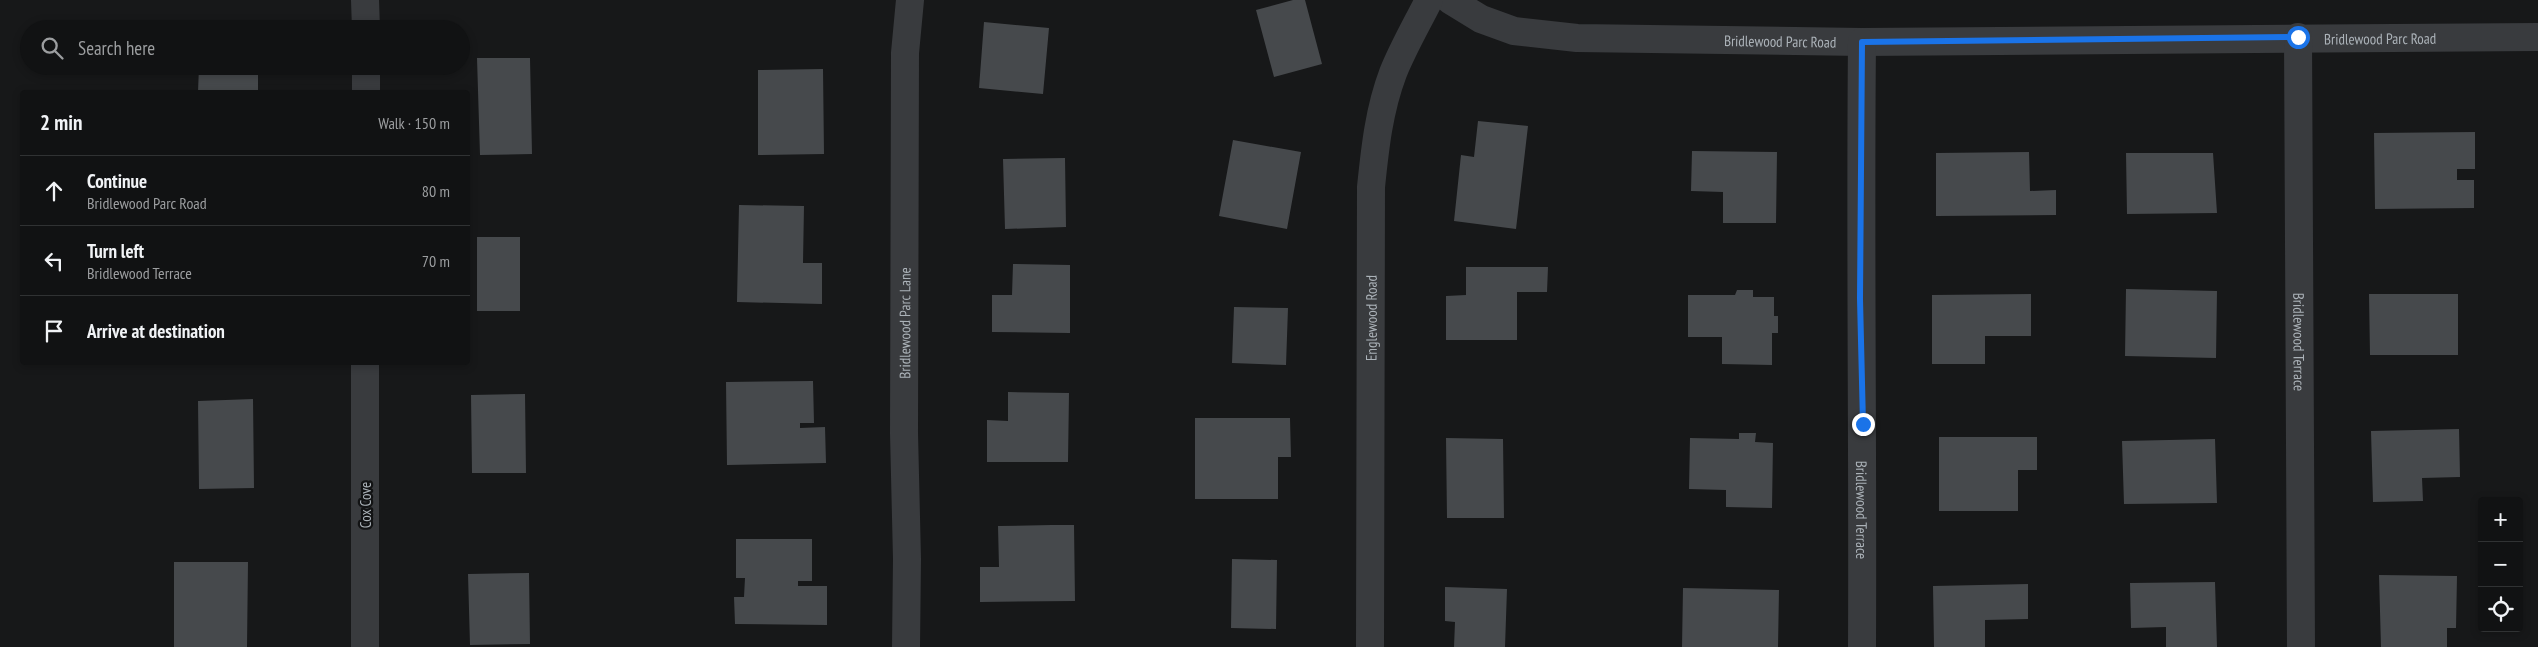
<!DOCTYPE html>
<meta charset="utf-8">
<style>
body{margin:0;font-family:"PT Sans Narrow",sans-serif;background:#1e2021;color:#f1f3f6}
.controls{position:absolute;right:15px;bottom:15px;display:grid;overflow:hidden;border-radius:5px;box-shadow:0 2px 8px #0003}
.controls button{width:45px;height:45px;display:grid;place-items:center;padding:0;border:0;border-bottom:1px solid #303233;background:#111213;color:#f1f3f6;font:25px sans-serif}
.stop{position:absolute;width:15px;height:15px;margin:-11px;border:4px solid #1a73e8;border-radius:50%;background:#fff}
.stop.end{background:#1a73e8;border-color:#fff;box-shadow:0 1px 5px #0008}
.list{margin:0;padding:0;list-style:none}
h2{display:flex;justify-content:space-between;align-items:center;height:65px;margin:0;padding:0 20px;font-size:21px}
h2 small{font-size:16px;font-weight:400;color:#9c9ea0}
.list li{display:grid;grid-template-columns:32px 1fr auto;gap:15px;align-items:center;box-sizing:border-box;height:70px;padding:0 20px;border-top:1px solid #303233}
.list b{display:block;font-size:19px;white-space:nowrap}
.list p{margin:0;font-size:16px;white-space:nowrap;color:#9c9ea0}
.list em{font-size:16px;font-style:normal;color:#9c9ea0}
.icon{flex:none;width:28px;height:28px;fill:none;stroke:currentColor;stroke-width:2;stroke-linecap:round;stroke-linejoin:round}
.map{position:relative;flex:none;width:2538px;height:647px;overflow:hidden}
.search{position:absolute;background:#111213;box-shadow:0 2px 8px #0003;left:20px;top:20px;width:450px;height:55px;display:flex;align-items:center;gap:12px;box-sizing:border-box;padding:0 18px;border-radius:28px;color:#9c9ea0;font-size:19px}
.panel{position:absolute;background:#111213;box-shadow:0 2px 8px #0003;left:20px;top:90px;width:450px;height:275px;border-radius:5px}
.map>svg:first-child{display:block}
.building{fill:#46494c}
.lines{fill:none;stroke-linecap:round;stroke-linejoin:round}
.minor{stroke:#393b3e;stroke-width:28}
.route{stroke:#1a73e8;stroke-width:6}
.labels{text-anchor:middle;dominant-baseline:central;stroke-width:4.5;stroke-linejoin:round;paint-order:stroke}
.street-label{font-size:15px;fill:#abb2b8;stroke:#121314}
</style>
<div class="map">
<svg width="2538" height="647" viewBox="0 0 2538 647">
<rect width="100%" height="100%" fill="#171819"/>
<path class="building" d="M1293,0H1305L1322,64L1274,77L1256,10Z
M984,22L1049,28L1043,94L979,88Z
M477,58H530L532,154L480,155Z
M199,66H258V92H198Z
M823,69L824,154L758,155V70Z
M1478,121L1528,126L1516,229L1454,221L1461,155L1474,157Z
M2475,132V169H2457V180H2474V208L2375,209L2374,133Z
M1233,140L1301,152L1287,229L1219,216Z
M1692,151L1777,152L1776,223H1723V192L1691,191Z
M2029,152L2030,191L2056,190V215L1936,216V153Z
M2126,153H2213L2217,213L2127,214Z
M1065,158L1066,227L1005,229L1003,159Z
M739,205L804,206L803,263H822V304L737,302Z
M477,237H520V311H477Z
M1013,264L1070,265V333L992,332V295H1012Z
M1466,267H1548L1547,292H1517V340H1446V296L1466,295Z
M2126,289L2217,291L2216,358L2125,356Z
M1737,290H1753V297H1774V316H1778V333H1772V365L1722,364V337H1688V295H1735Z
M2031,294V336H1985V364H1932V295Z
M2369,294H2458V355H2370Z
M1234,307L1288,308L1286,365L1232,363Z
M813,381L814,423H800V428L825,427L826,463L727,465L726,382Z
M1008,392L1069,393L1068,462H987V420L1008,421Z
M525,394L526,473H472L471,395Z
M253,399L254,488L199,489L198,401Z
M1195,418H1290L1291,457H1278V499H1195Z
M2459,429L2460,477L2422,478L2423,501L2373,502L2371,431Z
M1739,433H1756L1755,442L1773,443L1772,508L1726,507V490L1689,489L1690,438L1739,439Z
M1939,437H2037V470H2018V511H1939Z
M1446,438L1503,439L1504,518H1447Z
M2215,439L2217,503L2124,504L2122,441Z
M1052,525H1074L1075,601L980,602V567H999L998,526Z
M736,539H812V581H798V586H827V625L735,624L734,597H744L745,578H736Z
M1232,559L1277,560L1276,629L1231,628Z
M174,562H248L247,647H174Z
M529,573L530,644L470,645L468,574Z
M2379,575L2457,576L2456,628H2447V647H2381Z
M2215,582L2217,647H2166V627L2131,628L2130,583Z
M2028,584V619L1985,620V647H1934L1933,586Z
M1445,587L1507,589L1505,647H1454L1455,622L1445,621Z
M1683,588L1779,590L1778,647H1682Z"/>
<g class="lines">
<g class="minor">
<path d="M365,0L366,29"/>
<path id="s1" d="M1450,0L1481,19L1514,31L1577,38L1862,42L2538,37"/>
<path id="s2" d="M2298,37L2301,647"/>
<path id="s3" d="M1862,42C1860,244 1863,445 1862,647"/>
<path d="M366,92V66"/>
<path d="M365,647V362"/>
<path id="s4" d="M906,647L907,559L904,433L905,53L910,0"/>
<path id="s5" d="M1370,647L1371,187C1375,148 1379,110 1393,73C1403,48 1417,24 1429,0"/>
</g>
</g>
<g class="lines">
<path class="route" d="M1863,424L1860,299L1862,42L2298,37"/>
</g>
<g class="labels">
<g class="street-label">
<text stroke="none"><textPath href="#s1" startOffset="938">Bridlewood Parc Road</textPath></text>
<text stroke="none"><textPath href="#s1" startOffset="338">Bridlewood Parc Road</textPath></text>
<text stroke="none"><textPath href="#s5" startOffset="329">Englewood Road</textPath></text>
<text stroke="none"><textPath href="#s4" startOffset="324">Bridlewood Parc Lane</textPath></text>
<text stroke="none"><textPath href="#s2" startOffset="305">Bridlewood Terrace</textPath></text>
<text transform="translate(365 505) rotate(-90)">Cox Cove</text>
<text stroke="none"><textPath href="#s3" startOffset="468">Bridlewood Terrace</textPath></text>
</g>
</g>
</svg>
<div class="controls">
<button>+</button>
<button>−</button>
<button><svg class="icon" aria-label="locate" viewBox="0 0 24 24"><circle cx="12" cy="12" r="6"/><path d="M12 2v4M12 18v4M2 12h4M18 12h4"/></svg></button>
</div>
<div class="stop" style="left:2298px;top:37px"></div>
<div class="stop end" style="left:1863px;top:424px"></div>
<div class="search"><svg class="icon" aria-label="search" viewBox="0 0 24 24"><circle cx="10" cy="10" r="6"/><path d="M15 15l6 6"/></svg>Search here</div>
<section class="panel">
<h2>2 min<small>Walk · 150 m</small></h2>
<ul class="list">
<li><svg class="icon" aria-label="ahead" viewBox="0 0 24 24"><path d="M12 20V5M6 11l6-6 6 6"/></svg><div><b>Continue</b><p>Bridlewood Parc Road</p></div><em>80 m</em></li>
<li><svg class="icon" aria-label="left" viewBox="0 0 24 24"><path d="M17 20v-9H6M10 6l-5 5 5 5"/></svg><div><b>Turn left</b><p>Bridlewood Terrace</p></div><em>70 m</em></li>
<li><svg class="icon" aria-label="arrive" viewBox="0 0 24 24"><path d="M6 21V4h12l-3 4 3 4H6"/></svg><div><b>Arrive at destination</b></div></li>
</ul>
</section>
</div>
